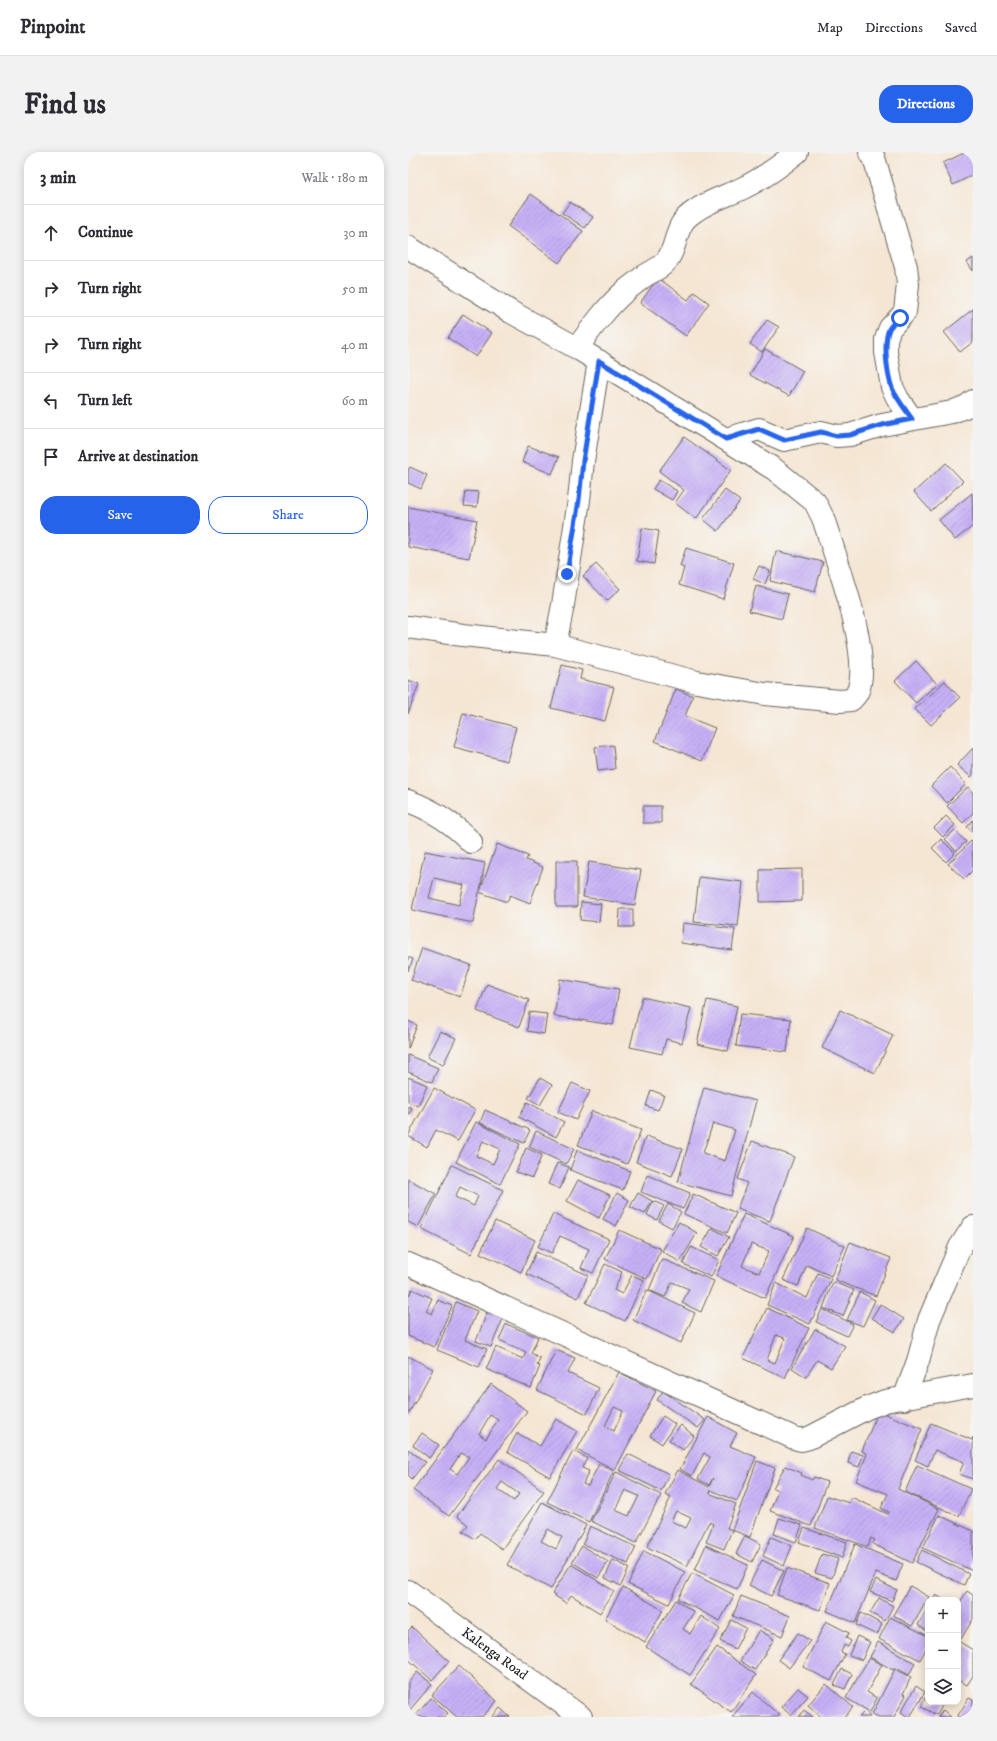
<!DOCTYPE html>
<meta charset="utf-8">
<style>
body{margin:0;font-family:"IM FELL DW Pica",serif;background:#f2f2f3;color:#2b2b33}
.controls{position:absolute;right:12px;bottom:12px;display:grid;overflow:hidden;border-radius:8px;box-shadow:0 2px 10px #0003}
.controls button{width:36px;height:36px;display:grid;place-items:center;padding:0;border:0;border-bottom:1px solid #e1e1e2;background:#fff;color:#2b2b33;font:20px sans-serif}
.stop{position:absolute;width:12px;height:12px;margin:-9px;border:3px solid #2563eb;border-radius:50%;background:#fff}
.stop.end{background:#2563eb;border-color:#fff;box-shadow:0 1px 4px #0008}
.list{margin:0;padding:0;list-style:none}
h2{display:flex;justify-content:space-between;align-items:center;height:52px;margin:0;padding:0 16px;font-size:17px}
h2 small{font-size:13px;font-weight:400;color:#7c7c81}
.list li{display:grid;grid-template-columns:26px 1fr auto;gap:12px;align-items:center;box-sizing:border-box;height:56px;padding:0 16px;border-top:1px solid #e1e1e2}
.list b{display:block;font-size:15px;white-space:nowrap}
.list em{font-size:13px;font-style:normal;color:#7c7c81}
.actions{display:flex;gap:8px;padding:12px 16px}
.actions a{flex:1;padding:9px 0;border:1px solid #2563eb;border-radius:16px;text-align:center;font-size:14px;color:#2563eb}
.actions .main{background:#2563eb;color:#fff}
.icon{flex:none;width:22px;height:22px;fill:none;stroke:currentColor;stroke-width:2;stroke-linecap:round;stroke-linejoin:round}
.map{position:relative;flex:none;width:565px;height:1565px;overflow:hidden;border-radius:16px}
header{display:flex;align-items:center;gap:24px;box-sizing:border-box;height:56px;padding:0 20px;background:#fff;border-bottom:1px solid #e1e1e2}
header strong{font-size:19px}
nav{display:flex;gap:22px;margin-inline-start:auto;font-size:14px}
.intro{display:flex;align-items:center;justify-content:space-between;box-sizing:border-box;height:96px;padding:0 24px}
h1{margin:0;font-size:28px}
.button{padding:10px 18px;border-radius:16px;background:#2563eb;color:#fff;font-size:14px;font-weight:700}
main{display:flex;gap:24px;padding:0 24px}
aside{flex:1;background:#fff;border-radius:16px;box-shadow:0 2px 10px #0003}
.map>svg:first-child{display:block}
.building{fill:url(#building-hatch);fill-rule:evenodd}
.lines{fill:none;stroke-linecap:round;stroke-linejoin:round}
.minor-casing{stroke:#68635c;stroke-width:24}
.major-casing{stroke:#68635c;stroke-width:24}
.minor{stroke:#fff;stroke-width:22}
.major{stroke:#fff;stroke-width:22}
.route{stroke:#2563eb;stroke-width:5}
.labels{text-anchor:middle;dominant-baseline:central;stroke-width:3;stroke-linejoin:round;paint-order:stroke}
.street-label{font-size:14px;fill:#1c1c1c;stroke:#f6f6f2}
</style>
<header>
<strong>Pinpoint</strong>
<nav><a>Map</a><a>Directions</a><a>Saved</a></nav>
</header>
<div class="intro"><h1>Find us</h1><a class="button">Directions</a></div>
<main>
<aside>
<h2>3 min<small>Walk · 180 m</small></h2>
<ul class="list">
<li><svg class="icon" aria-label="ahead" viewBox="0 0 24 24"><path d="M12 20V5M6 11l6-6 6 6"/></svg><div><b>Continue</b></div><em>30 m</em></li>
<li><svg class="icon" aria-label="right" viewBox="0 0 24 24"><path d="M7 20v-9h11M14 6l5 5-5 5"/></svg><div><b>Turn right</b></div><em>50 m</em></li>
<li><svg class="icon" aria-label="right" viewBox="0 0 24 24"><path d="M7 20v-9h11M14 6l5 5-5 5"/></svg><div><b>Turn right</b></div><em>40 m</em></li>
<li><svg class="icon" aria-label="left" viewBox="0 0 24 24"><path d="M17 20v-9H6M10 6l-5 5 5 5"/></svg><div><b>Turn left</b></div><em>60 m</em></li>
<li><svg class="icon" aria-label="arrive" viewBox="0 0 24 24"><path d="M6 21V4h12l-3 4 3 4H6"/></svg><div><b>Arrive at destination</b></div></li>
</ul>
<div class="actions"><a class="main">Save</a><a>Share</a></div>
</aside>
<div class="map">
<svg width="565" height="1565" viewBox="0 0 565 1565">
<defs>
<pattern id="building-hatch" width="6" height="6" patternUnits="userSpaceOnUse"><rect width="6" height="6" fill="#c6b0f7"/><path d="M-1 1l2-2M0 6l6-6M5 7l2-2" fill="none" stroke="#aa97d3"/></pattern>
</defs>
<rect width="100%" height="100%" fill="#f6f6f2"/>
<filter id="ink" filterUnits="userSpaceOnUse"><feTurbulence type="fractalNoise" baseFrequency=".025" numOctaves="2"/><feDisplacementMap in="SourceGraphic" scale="8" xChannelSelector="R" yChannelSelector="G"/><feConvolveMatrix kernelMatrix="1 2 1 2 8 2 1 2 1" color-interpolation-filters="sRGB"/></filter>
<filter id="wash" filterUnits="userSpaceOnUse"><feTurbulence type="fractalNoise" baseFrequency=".012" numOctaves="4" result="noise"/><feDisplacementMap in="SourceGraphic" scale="16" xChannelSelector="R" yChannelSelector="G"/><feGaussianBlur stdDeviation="0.9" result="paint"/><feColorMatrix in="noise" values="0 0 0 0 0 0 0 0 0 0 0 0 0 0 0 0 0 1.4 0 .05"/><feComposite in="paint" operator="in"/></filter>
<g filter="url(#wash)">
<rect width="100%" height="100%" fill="#f5e6d4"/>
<g id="blocks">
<path class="building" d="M558,0H565V23L545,33L535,11Z
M123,42L175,79L151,111L100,74Z
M162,50L185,65L177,76L154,61Z
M565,106V119L559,110Z
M250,126L280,148L286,140L301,151L278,184L232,151Z
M565,157V190L552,200L536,180Z
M55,162L84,181L68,205L40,186Z
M359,168L371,175L354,200L342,192Z
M357,197L395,219L381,244L342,223Z
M276,285L323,318L288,367L267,351L276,338L251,319Z
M120,294L151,305L144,322L114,310Z
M538,311L555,329L523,359L506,340Z
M2,315L19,323L13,337L0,331V319Z
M251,328L269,339L264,348L245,337Z
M317,338L332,349L310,379L295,367Z
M58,339L71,340L69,355L56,354Z
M564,341L565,374L547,388L531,368Z
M0,355L69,368L61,406L0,395Z
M234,376L251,379L246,412L229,409Z
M278,396L326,411L315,447L271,433L276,416L272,414Z
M368,399L415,410L407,440L362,429Z
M188,412L212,437L199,449L175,424Z
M351,414L362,419L357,432L345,427Z
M348,434L380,442L374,467L341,459Z
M508,509L529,532L508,551L487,529Z
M154,513L174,518L172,527L206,535L197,569L143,556Z
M0,528L11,532L0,562Z
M537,529L552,546L523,573L507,557Z
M268,537L285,544L277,564L307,576L294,609L247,589Z
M55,561L108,575L99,609L46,595Z
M205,593L207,617L190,619L187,595Z
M565,596V622L563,625L549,613Z
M542,615L558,632L539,651L523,634Z
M560,635L565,641V661L555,671L539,654Z
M235,654H253V671H235Z
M538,664L547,673L535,685L526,676Z
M565,668V680L559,675Z
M547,678L558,690L548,699L537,687Z
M533,687L547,701L538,710L524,696Z
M564,688L565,718L556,727L540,712Z
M89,692L120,704L118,708L135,715L122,751L102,743L99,750L71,740L65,771L4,758L17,699L77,711L72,739ZM26,726L56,733L51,753L21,746Z
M148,709H169V755H148Z
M181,710L233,718L227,753L175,745Z
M394,717V749L352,750V718Z
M291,725L335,730L330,774L286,770Z
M173,750L193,752L191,770L172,768Z
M212,757H225V775H211Z
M275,771L327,777L324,798L273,791Z
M14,796L63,813L52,845L3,828Z
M0,805L5,807L0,819Z
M152,827L211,837L205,873L146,864Z
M79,832L121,848L111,875L69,859Z
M234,845L283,856L274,891L258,887L254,902L222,895Z
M299,848L329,854L320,899L289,892Z
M432,858L485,883L467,921L414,896Z
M121,860L139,862L136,882L119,879Z
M332,862L383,867L379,900L328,894Z
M0,869L9,873L0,897Z
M32,879L48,886L35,913L19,905Z
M0,903L30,916L24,930L0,920Z
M0,925L19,933L10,954L0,950Z
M132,926L144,933L132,953L120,946Z
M164,931L182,939L168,968L150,960Z
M296,935L348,949L323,1044L270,1030ZM305,971L327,978L317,1009L295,1001Z
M26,936L67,958L50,989L28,978L19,995L0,984Z
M243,938L256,943L250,958L238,954Z
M119,950L156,970L148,985L111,965Z
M0,954L4,956L0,964Z
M77,958L122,978L116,991L72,971Z
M184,959L233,978L219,1012L170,993Z
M68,970L112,992L92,1032L48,1010ZM75,989L92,997L85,1012L68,1004Z
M128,979L166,997L158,1012L121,995Z
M238,984L275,997L264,1024L228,1010Z
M344,989L386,1005L362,1069L329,1057L339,1031L330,1027Z
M118,996L134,1003L124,1026L108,1020Z
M169,998L222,1019L215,1038L162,1018Z
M149,1011L161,1015L152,1037L140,1032Z
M44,1013L95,1038L63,1102L13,1077ZM52,1035L70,1044L66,1054L47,1045Z
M239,1023L282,1041L275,1057L233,1040Z
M0,1027L28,1042L10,1075L0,1070Z
M170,1028L202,1043L191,1066L159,1049Z
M209,1041L221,1048L208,1074L195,1067Z
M230,1041L244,1049L237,1062L222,1055Z
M285,1042L328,1061L319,1081L276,1062Z
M245,1049L256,1054L249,1068L239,1063Z
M260,1052L273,1060L264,1076L251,1069Z
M145,1062L201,1087L185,1121L173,1116L181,1097L152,1084L144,1101L130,1095Z
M336,1062L386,1084L357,1146L308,1124ZM343,1092L361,1099L351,1121L334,1114Z
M87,1069L127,1088L113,1120L72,1101Z
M271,1070L289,1081L272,1110L254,1099Z
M304,1076L321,1085L310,1104L293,1095Z
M399,1076L437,1094L423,1124L399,1113L390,1134L375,1128Z
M211,1078L253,1097L239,1127L197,1107Z
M442,1090L483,1106L468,1144L427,1128Z
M283,1095L311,1108L303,1125L275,1112Z
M128,1100L180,1123L170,1146L118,1122Z
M254,1107L306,1129L293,1160L274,1151L281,1137L264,1130L257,1145L241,1138Z
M197,1112L214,1120L206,1138L214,1142L224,1123L236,1128L217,1169L178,1151Z
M410,1121L423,1127L402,1172L359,1153L368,1131L399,1146Z
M425,1130L446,1138L435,1164L415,1156Z
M4,1137L24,1146L18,1159L24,1162L30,1148L44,1154L26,1195L0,1184V1146Z
M239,1138L287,1161L273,1191L225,1168Z
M452,1140L467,1148L455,1174L439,1168Z
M48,1150L69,1159L57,1188L79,1197L71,1215L29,1198Z
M472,1152L496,1167L487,1180L464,1166Z
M359,1156L401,1176L377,1226L335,1206ZM368,1183L377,1186L367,1211L359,1208Z
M414,1157L445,1172L439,1184L408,1170Z
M80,1158L96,1164L83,1195L68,1189Z
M98,1172L130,1185L123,1201L132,1206L129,1213L132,1214L123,1236L78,1217L88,1195L115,1207L118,1200L91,1188Z
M407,1177L437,1194L423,1216L409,1208L398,1225L384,1216Z
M148,1198L167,1206L160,1221L191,1236L179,1262L129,1238Z
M0,1204L25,1217L0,1263Z
M211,1220L248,1239L207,1318L169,1298ZM206,1255L215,1259L206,1279L197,1274Z
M83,1232L119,1259L41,1364L5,1338ZM82,1263L90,1268L78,1287L71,1282ZM53,1301L61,1305L49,1322L42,1317Z
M255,1239L297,1268L290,1276L249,1248Z
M470,1259L514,1277L490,1337L531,1357L504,1411L465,1392L467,1388L463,1386L460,1395L407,1376L419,1344L441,1351L443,1345L480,1362L481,1360L473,1356L480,1342L448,1329L459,1302L454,1299Z
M255,1264L267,1272L254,1292L242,1284Z
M300,1265L329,1281L322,1294L348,1305L329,1349L302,1338L301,1341L328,1352L319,1376L324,1378L316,1397L298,1390L305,1372L301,1370L279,1414L239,1395L263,1345L257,1342L270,1318L301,1335L305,1326L301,1333L290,1327L302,1305L296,1301L284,1324L272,1317ZM268,1359L283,1366L278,1376L263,1369Z
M148,1267L169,1279L142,1325L99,1300L109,1281L132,1294Z
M523,1271L564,1288L565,1285V1327L551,1322L556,1310L527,1298L520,1314L507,1308Z
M273,1273L286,1284L275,1298L261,1288Z
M14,1281L31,1293L21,1306L5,1293Z
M0,1297L17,1310L4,1327L0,1323Z
M165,1299L179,1306L174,1316L181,1319L175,1332L180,1334L191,1312L206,1319L181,1370L139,1350Z
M443,1299L455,1303L451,1315L440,1311Z
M220,1302L261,1322L253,1339L211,1318Z
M91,1307L136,1339L94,1397L72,1381L67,1387L55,1379L60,1373L49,1364ZM94,1330L111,1342L106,1349L89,1337Z
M349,1309L367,1316L342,1385L324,1378Z
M509,1313L563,1337L551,1364L497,1340Z
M377,1314L394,1321L393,1323L404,1328L406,1325L419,1330L403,1374L362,1359L370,1338L365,1336Z
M208,1320L253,1343L228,1391L183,1369ZM217,1338L231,1344L221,1364L207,1358Z
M134,1350L178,1373L143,1437L99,1413ZM140,1377L154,1385L148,1397L133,1389Z
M531,1363L565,1379V1419L515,1396Z
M371,1366L394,1373L388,1390L366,1382Z
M182,1374L228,1395L220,1412L175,1392Z
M396,1376L439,1390L434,1406L391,1390Z
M337,1384L353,1392L344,1410L328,1402Z
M363,1385L384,1394L376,1414L355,1404Z
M447,1392L495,1412L488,1429L468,1421L447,1471L419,1459Z
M298,1393L340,1413L329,1437L287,1418Z
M174,1394L200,1410L190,1426L164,1410Z
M514,1398L561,1422L556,1433L508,1410Z
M236,1399L277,1420L261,1452L220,1432Z
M414,1402L430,1407L424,1426L407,1421Z
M205,1408L221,1416L213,1434L197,1426Z
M354,1408L376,1419L363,1444L341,1433Z
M163,1412L206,1439L192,1461L163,1443L158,1451L144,1442Z
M379,1416L422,1431L412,1458L369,1443Z
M284,1421L326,1443L312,1469L270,1447Z
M468,1428L489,1438L484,1449L462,1440Z
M502,1434L521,1445L504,1474L485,1463Z
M215,1435L255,1458L237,1490L197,1467Z
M559,1439L565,1443V1467L553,1487L550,1485V1453Z
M528,1443L536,1448H525Z
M333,1444L382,1464L374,1484L325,1464Z
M471,1446L485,1454L477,1469L462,1461Z
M268,1448L286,1460L275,1477L282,1482L293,1464L312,1477L282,1523L238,1495Z
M520,1456V1480L510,1473Z
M453,1461L474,1472L469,1483L448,1473Z
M482,1465L520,1484V1493L512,1508L471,1487Z
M323,1468L338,1476L327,1497L312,1489Z
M418,1469L441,1481L438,1486L443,1489L440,1495L436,1493L433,1500L437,1502L423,1529L395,1515Z
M4,1475L41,1509L24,1528L0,1507V1479Z
M351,1478L366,1487L347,1518L332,1509Z
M390,1481L402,1489L381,1516L370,1508Z
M449,1484L462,1490L454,1508L441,1503Z
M550,1489L565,1498V1524L559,1533L550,1528Z
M470,1490L507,1511L501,1523L487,1515L485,1518L462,1505Z
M309,1495L348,1523L323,1560L283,1532Z
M461,1506L474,1513L459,1540L469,1546L462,1560L438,1546Z
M51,1514L89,1549L74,1565H49L24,1543Z
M434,1517L444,1522L437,1537L426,1533Z
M487,1517L503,1525L495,1542L498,1543L486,1565H471L464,1562Z
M9,1520L24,1532L0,1560V1531Z
M418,1532L445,1555L437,1565H413L400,1553Z
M508,1534L517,1540L502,1565H500L493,1560Z
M390,1536L400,1544L383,1563L373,1555Z
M345,1540L371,1563L370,1565H324Z
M520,1540V1550H536L529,1563L513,1555Z
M23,1546L40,1561L36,1565H6Z
M561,1546L565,1548V1565H549Z
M92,1556L102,1565H84Z
M396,1558L405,1565H391Z
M535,1558L543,1565H530Z
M457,1559L462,1565H451Z"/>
</g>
</g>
<g filter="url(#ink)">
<use href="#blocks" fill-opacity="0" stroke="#68635c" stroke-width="1"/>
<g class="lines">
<g class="minor-casing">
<path id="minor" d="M462,0L466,6L471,23L498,115L500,132L497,160L482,176L478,187V200L484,235L490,247L504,267
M0,95L103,160L169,196L366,317L407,350L415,366C427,404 466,506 449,541C448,543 445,546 443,548L432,549L357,542L289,530L147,493L55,483L0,475
M169,196C183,177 198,156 216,140C222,135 229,130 235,125C244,119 256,115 261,105C271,88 266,72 287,59C301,49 318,44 333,37C354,27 371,15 389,0
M318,287L351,277L376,288L413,280L429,284L442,283L474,273L544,260L559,254L565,249
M147,493L155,453L171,348L175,309L191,209
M0,649C25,658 45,671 63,690
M0,1112L386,1286L393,1288L401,1286L459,1256L477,1249L565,1233
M496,1247L510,1209L521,1168L552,1095L565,1075"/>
</g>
<g class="major-casing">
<g id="major">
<path id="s1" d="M0,1439L173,1565"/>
</g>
</g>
<use href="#minor" class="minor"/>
<use href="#major" class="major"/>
</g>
</g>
<g class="lines" filter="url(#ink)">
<path class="route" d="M159,422L171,348L175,309L191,209L318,287L351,277L376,288L413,280L429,284L442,283L474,273L504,267C497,257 489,247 484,236C479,221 475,191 481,177C483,173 488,169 492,166"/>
</g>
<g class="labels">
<g class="street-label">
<text stroke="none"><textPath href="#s1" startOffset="107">Kalenga Road</textPath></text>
</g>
</g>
</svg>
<div class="controls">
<button>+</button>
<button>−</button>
<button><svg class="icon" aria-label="layers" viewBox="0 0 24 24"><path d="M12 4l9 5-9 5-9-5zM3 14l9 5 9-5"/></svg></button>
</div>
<div class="stop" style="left:492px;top:166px"></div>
<div class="stop end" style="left:159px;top:422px"></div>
</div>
</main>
